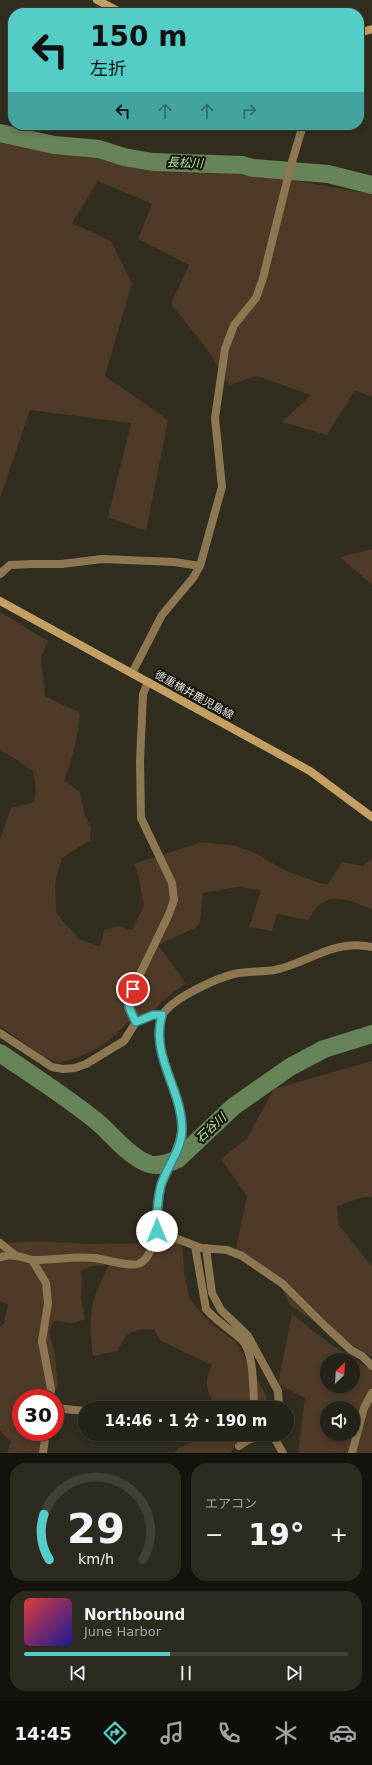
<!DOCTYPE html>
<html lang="ja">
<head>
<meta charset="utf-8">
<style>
	body { margin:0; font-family:"DejaVu Sans","Noto Sans JP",sans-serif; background:#2d2a20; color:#f1f3f6; height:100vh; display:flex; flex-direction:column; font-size:15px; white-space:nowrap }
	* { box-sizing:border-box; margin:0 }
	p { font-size:13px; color:#a3a4a1 }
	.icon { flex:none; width:22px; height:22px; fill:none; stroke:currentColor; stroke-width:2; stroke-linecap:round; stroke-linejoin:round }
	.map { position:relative; height:1453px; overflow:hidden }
	.side { display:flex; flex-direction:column; gap:10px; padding:10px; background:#14130d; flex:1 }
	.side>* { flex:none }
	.banner { position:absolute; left:8px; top:8px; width:356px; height:122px; border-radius:16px; box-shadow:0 2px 6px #0003,0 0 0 1px #423f36; background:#54cdc7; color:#111; overflow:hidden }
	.needle { width:26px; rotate:25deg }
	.fabs { position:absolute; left:320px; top:1353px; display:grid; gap:8px }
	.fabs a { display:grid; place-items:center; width:40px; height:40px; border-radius:50%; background:#252217; box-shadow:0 2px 6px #0003,0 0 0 1px #423f36; font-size:20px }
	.speed { position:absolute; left:12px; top:1389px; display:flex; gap:8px; font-size:20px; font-weight:700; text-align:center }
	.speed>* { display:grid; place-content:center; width:52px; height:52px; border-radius:50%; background:#252217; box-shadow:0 2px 6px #0003,0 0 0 1px #423f36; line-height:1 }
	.speed .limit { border:6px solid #d22; background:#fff; color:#111 }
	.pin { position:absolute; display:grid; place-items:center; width:34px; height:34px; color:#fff; margin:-17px; border:2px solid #fff; border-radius:50%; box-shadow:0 1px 4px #0007 }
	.me { position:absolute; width:44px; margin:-22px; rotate:0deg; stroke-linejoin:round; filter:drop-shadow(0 0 3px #0008) }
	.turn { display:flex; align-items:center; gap:14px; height:84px; padding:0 16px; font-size:18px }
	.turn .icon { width:52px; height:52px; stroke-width:2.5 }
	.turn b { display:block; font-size:28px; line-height:34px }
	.lanes { display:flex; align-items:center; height:38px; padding:0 16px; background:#0003; justify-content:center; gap:20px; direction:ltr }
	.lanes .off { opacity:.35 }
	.big { font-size:30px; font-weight:800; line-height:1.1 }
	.side .widget { flex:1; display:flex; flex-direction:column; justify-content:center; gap:6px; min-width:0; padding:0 14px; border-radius:16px; background:#2d2a20 }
	.side .dial { align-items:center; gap:0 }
	.dial svg { height:104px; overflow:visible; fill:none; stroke:#423f36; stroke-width:7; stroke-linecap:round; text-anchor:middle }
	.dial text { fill:#f1f3f6; stroke:none }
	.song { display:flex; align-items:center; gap:12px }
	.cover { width:48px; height:48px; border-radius:6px; background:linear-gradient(135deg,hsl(0 70% 55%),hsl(240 70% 35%)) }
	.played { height:4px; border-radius:2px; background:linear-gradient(90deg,#54cdc7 45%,#423f36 45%) }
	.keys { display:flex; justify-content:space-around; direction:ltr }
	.heat { display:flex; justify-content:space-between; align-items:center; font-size:22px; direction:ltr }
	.side .tiles { flex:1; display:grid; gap:10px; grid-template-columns:1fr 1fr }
	.widget:last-child { grid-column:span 2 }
	.trip { position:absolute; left:78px; top:1401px; width:216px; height:40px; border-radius:20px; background:#252217; box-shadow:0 2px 6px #0003,0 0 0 1px #423f36; font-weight:800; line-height:40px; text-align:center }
	.tab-bar { display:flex; height:64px; justify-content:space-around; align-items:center; background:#0f0e09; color:#a3a4a1 }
	.tab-bar .icon { width:28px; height:28px }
	.tab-bar .current { color:#54cdc7 }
	.tab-bar b { font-size:18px; color:#f1f3f6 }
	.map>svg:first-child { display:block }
</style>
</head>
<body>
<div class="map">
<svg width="372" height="1453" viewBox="0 0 372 1453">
	<rect width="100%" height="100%" fill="#312e1f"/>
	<path fill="#4f3927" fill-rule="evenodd" d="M0,138L103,156L252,173L372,194V397L355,390L327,435L282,422L311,395L257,376L229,385L207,349L171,304L189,265L138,239L152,204L98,181L72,223L111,241L132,283L105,376L168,420L146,531L108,517L131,423L30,410L0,498Z
		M372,549V585L340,557Z
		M0,612L48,641L41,658L45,696L80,713C78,737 73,758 64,781L80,792L84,813L91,827L90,840L62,858L55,883L56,913L79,939L100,947L104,930L118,926L132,930L144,906L139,877L134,864L202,842L236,846L255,853L286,871L320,883L328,884L342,862L363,866L372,858V910C346,898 325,889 308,920L277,914L272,931L249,927L261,890L237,887L203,893L200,922L195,928L158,945L186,983L161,1002L151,1015L136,1016L101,1047L79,1057L59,1063L43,1057L0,1026V839L11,808L33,803L36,791L33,771L11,756L0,751Z
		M372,1061V1197H363L337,1206L339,1225L372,1267V1357L325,1329L290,1305L280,1285L236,1249L247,1196L221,1159L247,1138L274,1089Z
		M40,1241L88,1244L182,1243L184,1271L189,1298L209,1322L236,1342L267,1397L262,1408H213C215,1401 209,1396 208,1390C205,1380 208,1373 212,1365L161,1341L154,1329C133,1329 126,1331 118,1351L93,1356C88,1315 90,1301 109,1265L92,1266L80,1271L82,1278L81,1298L85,1319L74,1323L54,1321L49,1331L55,1354L58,1386L51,1398H21V1432H45L42,1453H7L11,1442L0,1430V1327L4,1323L8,1305L0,1301V1243Z
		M292,1314L330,1344L372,1370V1453H298L305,1398L278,1384ZM327,1360H353V1386H327ZM327,1408H353V1434H327Z
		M194,1434H245L235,1445L231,1453H174L179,1448L192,1442Z"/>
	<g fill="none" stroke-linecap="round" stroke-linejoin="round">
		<path stroke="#678358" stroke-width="18" d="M0,133L54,145L99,149L124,157L153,162L243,165L253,168L328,174L372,185
			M0,1053C32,1075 65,1096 95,1120C111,1133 129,1157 149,1164C159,1167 169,1163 178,1159L233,1107L290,1067L324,1049L372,1034"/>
		<path stroke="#8d7652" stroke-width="8" d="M0,574L10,565L31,564H62L102,559L174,562L200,566
			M132,673L162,615L193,578L200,566L222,487L215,418L225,349L234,325L256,298L263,278L291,165L303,125
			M136,1022L128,1007L129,997L169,914L174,900L172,883L141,818L140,761L143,694L148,682
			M0,1033L52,1067L63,1069L75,1068L86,1064L124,1041L136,1022L153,1015H162
			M157,1231L201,1248L227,1250L242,1256L283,1284L325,1326L351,1350L362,1356L372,1366
			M0,1243L15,1255
			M195,1246L206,1309C216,1321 230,1329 242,1340C254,1352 253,1387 254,1404L256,1408
			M206,1248L212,1293L221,1310L248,1336L278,1391L279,1408
			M0,1257C5,1256 11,1255 16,1256C22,1256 28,1260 34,1260C54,1260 75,1256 94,1258C106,1259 127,1267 138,1264C160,1257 156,1203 161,1185C170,1159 185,1142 181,1113C177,1090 164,1069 160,1047C158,1037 158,1025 162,1016C170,999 217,978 234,974C248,971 262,972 275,970C311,962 332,939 372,947
			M32,1260L46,1283L48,1303L42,1341L51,1389L50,1398
			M55,1408L85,1411
			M272,1434L283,1453
			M239,1446L248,1440L269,1434
			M43,1453L46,1432
			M352,1453L364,1408L372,1393"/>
		<path stroke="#c39f63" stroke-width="8" d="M97,0L122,13
			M359,33L372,29
			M0,601L310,771L372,817"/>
	</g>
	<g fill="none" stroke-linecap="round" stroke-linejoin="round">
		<defs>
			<path id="route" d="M133,989C126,1004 129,1009 136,1022L153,1015H162C150,1057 183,1090 182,1131C181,1150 167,1167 161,1185C157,1200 157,1215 157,1231"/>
		</defs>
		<use href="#route" stroke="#378581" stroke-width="10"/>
		<use href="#route" stroke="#54cdc7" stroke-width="7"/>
	</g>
	<g text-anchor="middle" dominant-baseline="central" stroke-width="4" stroke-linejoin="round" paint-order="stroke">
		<g font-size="11" fill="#e2e0d7" stroke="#17160f">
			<text transform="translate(194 695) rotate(29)">徳重横井鹿児島線</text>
		</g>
		<g font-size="12" font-style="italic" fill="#b7e29f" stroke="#17160f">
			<text transform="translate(185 163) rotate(2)">長松川</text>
			<text transform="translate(211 1128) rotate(-43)">石谷川</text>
		</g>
	</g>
</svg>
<div class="fabs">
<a><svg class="needle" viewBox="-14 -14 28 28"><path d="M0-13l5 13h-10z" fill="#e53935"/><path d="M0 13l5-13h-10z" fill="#a3a4a1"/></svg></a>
<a><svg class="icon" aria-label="sound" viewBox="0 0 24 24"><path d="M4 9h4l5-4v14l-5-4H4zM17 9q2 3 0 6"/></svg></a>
</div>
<div class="speed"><div class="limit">30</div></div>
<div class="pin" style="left:133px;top:989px;background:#d93025"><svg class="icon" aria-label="arrive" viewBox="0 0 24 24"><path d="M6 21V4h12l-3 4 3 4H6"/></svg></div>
<svg class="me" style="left:157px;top:1231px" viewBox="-20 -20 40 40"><circle r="19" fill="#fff"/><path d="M0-13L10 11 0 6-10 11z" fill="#54cdc7"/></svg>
<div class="trip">14:46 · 1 分 · 190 m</div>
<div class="banner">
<div class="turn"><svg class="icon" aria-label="left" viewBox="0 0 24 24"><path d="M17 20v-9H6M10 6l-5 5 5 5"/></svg><div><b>150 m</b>左折</div></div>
<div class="lanes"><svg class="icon" aria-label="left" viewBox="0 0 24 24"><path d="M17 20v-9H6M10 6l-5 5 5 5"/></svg><svg class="icon off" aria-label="ahead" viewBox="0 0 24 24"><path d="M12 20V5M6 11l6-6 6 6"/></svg><svg class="icon off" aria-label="ahead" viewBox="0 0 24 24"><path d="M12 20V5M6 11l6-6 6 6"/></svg><svg class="icon off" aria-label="right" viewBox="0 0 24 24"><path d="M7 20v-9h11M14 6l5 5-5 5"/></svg></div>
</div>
</div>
<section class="side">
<div class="tiles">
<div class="widget dial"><svg viewBox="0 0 100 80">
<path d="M14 69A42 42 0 1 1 86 69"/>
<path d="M14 69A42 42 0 0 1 10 34" stroke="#54cdc7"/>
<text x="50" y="56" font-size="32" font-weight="700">29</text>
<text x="50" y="72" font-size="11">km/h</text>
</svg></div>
<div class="widget"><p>エアコン</p>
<div class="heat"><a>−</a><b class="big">19°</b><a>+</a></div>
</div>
<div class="widget">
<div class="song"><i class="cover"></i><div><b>Northbound</b><p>June Harbor</p></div></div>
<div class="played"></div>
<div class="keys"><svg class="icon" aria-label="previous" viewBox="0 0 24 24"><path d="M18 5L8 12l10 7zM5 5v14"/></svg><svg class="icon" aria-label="pause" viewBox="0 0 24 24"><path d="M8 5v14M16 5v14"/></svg><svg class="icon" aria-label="next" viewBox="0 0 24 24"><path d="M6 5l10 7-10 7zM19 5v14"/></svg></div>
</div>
</div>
</section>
<nav class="tab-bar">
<b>14:45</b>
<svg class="icon current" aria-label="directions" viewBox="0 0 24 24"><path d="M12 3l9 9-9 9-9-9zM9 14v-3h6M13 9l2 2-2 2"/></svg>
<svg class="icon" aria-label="music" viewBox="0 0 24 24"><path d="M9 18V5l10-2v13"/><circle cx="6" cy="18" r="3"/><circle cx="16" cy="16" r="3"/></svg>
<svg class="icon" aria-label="phone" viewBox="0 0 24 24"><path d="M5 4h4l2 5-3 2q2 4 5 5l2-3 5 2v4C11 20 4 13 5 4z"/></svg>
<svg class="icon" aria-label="climate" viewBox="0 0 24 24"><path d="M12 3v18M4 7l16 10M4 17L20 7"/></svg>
<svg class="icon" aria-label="car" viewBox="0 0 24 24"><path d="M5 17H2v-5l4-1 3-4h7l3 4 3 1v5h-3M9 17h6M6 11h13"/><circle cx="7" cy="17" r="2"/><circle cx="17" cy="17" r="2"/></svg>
</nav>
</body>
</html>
